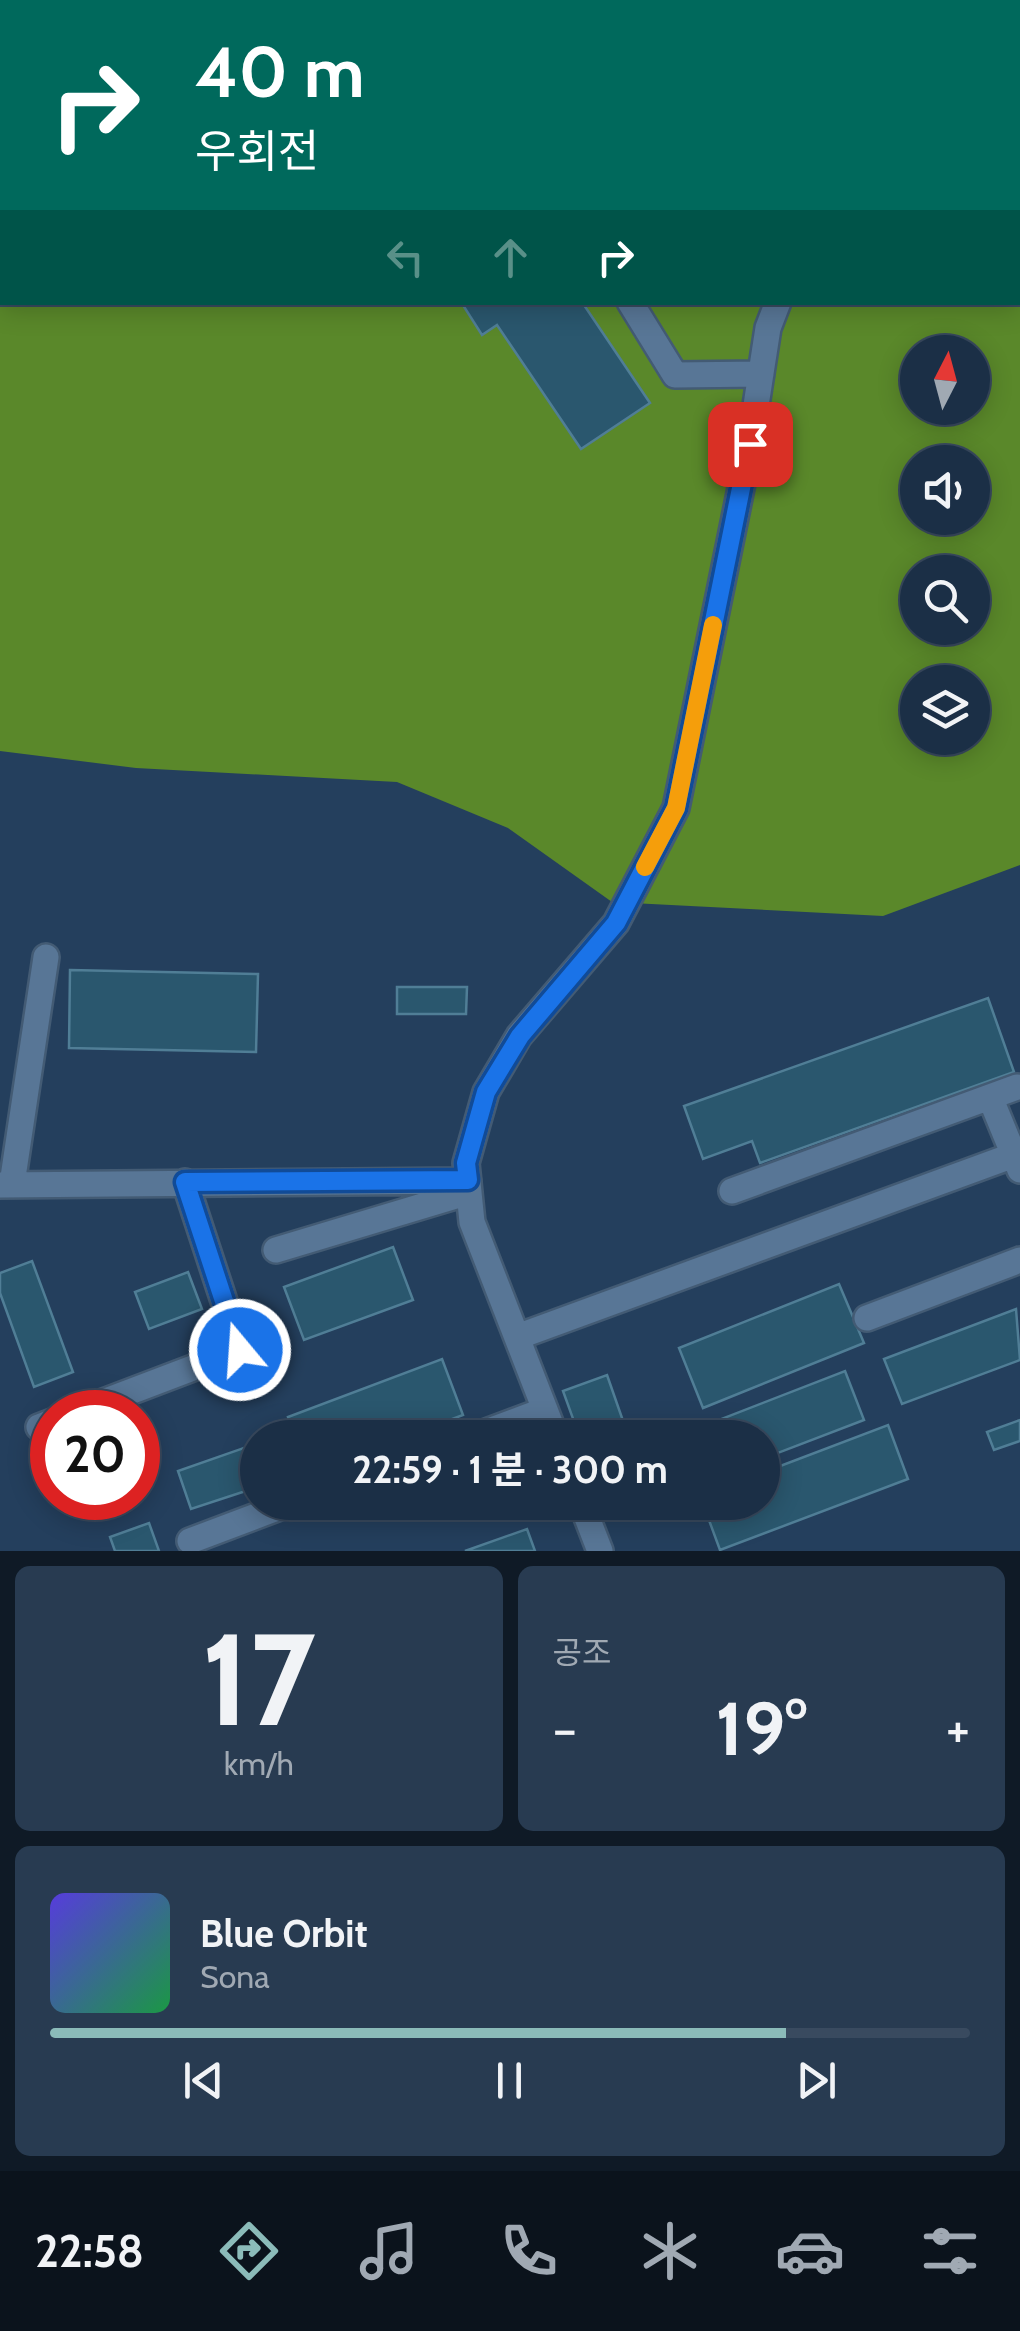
<!DOCTYPE html>
<html lang="ko">
<head>
<meta charset="utf-8">
<style>
	body { margin:0; font-family:Cabin,"Noto Sans KR",sans-serif; background:#283b51; color:#f1f3f6; height:100vh; display:flex; flex-direction:column; font-size:38px; white-space:nowrap }
	* { box-sizing:border-box; margin:0 }
	p { font-size:32px; color:#a0a9b3 }
	.icon { flex:none; width:55px; height:55px; fill:none; stroke:currentColor; stroke-width:2; stroke-linecap:round; stroke-linejoin:round }
	.map { position:relative; height:1551px; overflow:hidden }
	.details { display:flex; flex-direction:column; gap:15px; padding:15px; background:#0f1a26; flex:1 }
	.details>* { flex:none }
	.guide { position:absolute; left:0px; top:0px; width:1020px; height:305px; box-shadow:0 5px 25px #0003,0 0 0 2px #394a5f; background:#00695c; color:#fff; overflow:hidden }
	.needle { width:65px; rotate:6deg }
	.tools { position:absolute; left:900px; top:335px; display:grid; gap:20px }
	.tools a { display:grid; place-items:center; width:90px; height:90px; border-radius:50%; background:#1b2f46; box-shadow:0 5px 25px #0003,0 0 0 2px #394a5f; font-size:50px }
	.speed { position:absolute; left:30px; top:1390px; display:flex; gap:20px; font-size:50px; font-weight:700; text-align:center }
	.speed>* { display:grid; place-content:center; width:130px; height:130px; border-radius:50%; background:#1b2f46; box-shadow:0 5px 25px #0003,0 0 0 2px #394a5f; line-height:1 }
	.speed .limit { border:15px solid #d22; background:#fff; color:#111 }
	.pin { position:absolute; display:grid; place-items:center; width:85px; height:85px; color:#fff; margin:-42px; border-radius:20px; box-shadow:0 5px 15px #0006 }
	.me { position:absolute; width:110px; margin:-55px; rotate:342deg; stroke-linejoin:round; filter:drop-shadow(0 0 8px #0008) }
	.turn { display:flex; align-items:center; gap:35px; height:210px; padding:0 30px; font-size:45px }
	.turn .icon { width:130px; height:130px; stroke-width:2.5 }
	.turn b { display:block; font-size:70px; line-height:85px }
	.lanes { display:flex; align-items:center; height:95px; padding:0 30px; background:#0003; justify-content:center; gap:50px; direction:ltr }
	.lanes .off { opacity:.35 }
	.big { font-size:75px; font-weight:700; line-height:1.1 }
	.details .card { flex:1; display:flex; flex-direction:column; justify-content:center; gap:15px; min-width:0; padding:0 35px; border-radius:15px; background:#283b51 }
	.details .dial { align-items:center; gap:0 }
	.dial b { font-size:130px; line-height:1 }
	.song { display:flex; align-items:center; gap:30px }
	.cover { width:120px; height:120px; border-radius:15px; background:linear-gradient(135deg,hsl(250 70% 55%),hsl(140 70% 35%)) }
	.played { height:10px; border-radius:5px; background:linear-gradient(90deg,#8bbbb9 80%,#394a5f 80%) }
	.keys { display:flex; justify-content:space-around; direction:ltr }
	.heat { display:flex; justify-content:space-between; align-items:center; font-size:55px; direction:ltr }
	.details .tiles { flex:1; display:grid; gap:15px; grid-template-columns:1fr 1fr }
	.card:last-child { grid-column:span 2 }
	.trip { position:absolute; left:240px; top:1420px; width:540px; height:100px; border-radius:50px; background:#1b2f46; box-shadow:0 5px 25px #0003,0 0 0 2px #394a5f; font-weight:700; line-height:100px; text-align:center }
	.dock { display:flex; height:160px; justify-content:space-around; align-items:center; background:#0b131c; color:#a0a9b3 }
	.dock .icon { width:70px; height:70px }
	.dock .current { color:#8bbbb9 }
	.dock b { font-size:45px; color:#f1f3f6 }
	.map>svg:first-child { display:block }
</style>
</head>
<body>
<div class="map">
<svg width="1020" height="1551" viewBox="0 0 1020 1551">
	<rect width="100%" height="100%" fill="#243f5d"/>
	<path fill="#5a882a" fill-rule="evenodd" d="M0,0H1020V865L883,916L612,902L508,828L397,782L136,768L0,751ZM2,2H1018V302H2ZM918,352H972V408H918ZM918,462H972V518H918ZM918,572H972V628H918ZM918,682H972V738H918Z"/>
	<path fill="#2a576e" stroke="#507e96" stroke-width="2.5" d="M461,302H582L650,403L581,449L497,325L482,335Z
		M70,970L258,974L256,1052L69,1048Z
		M397,987H467L466,1014H397Z
		M988,998L1014,1072L760,1163L752,1141L703,1159L684,1106Z
		M393,1247L413,1300L304,1340L284,1287Z
		M32,1261L73,1372L34,1387L0,1293V1273Z
		M188,1272L202,1309L149,1329L135,1292Z
		M839,1284L864,1343L703,1408L679,1348Z
		M1016,1309L1020,1360L902,1404L884,1359Z
		M442,1359L463,1415L402,1438H296L288,1417Z
		M845,1371L864,1420L762,1459V1438H690L688,1432Z
		M607,1375L629,1438H580L563,1391Z
		M1020,1420V1441L994,1450L987,1432Z
		M888,1425L908,1479L720,1550L706,1512L731,1502H762V1491L774,1487L767,1471Z
		M258,1443V1487L191,1509L178,1471Z
		M149,1523L159,1551H115L110,1537Z
		M527,1529L535,1551H465Z"/>
	<g fill="none" stroke-linecap="round" stroke-linejoin="round">
		<defs>
			<path id="minor" d="M944,2L945,0
				M1018,79L1020,78
				M630,302L675,375L761,374
				M990,1097L1020,1170
				M12,1184L46,957
				M0,1185L468,1181
				M732,1191L1017,1087
				M276,1250L469,1192
				M867,1318L1020,1260
				M517,1337L1014,1155
				M77,1412L240,1350L185,1182
				M39,1427L52,1422
				M470,1438L545,1410
				M556,1438L472,1222L466,1163L486,1092L519,1036L616,923L676,808L750,444L768,328L778,302
				M581,1502L600,1551
				M190,1541L293,1502"/>
		</defs>
		<use href="#minor" stroke="#435b74" stroke-width="30"/>
		<use href="#minor" stroke="#587696" stroke-width="25"/>
	</g>
	<g fill="none" stroke-linecap="round" stroke-linejoin="round">
		<defs>
			<path id="route" d="M240,1350L185,1182L468,1180L466,1163L486,1092L520,1036L616,923L676,808L750,444"/>
		</defs>
		<use href="#route" stroke="#114b97" stroke-width="25"/>
		<use href="#route" stroke="#1a73e8" stroke-width="18"/>
		<path stroke="#f59e0b" stroke-width="18" d="M645,867L676,808L713,625"/>
	</g>
</svg>
<div class="tools">
<a><svg class="needle" viewBox="-14 -14 28 28"><path d="M0-13l5 13h-10z" fill="#e53935"/><path d="M0 13l5-13h-10z" fill="#a0a9b3"/></svg></a>
<a><svg class="icon" aria-label="sound" viewBox="0 0 24 24"><path d="M4 9h4l5-4v14l-5-4H4zM17 9q2 3 0 6"/></svg></a>
<a><svg class="icon" aria-label="search" viewBox="0 0 24 24"><circle cx="10" cy="10" r="6"/><path d="M15 15l6 6"/></svg></a>
<a><svg class="icon" aria-label="layers" viewBox="0 0 24 24"><path d="M12 4l9 5-9 5-9-5zM3 14l9 5 9-5"/></svg></a>
</div>
<div class="speed"><div class="limit">20</div></div>
<div class="pin" style="left:750px;top:444px;background:#d93025"><svg class="icon" aria-label="arrive" viewBox="0 0 24 24"><path d="M6 21V4h12l-3 4 3 4H6"/></svg></div>
<svg class="me" style="left:240px;top:1350px" viewBox="-20 -20 40 40"><circle r="17" fill="#1a73e8" stroke="#fff" stroke-width="3"/><path d="M0-11L8 9 0 5-8 9z" fill="#fff"/></svg>
<div class="trip">22:59 · 1 분 · 300 m</div>
<div class="guide">
<div class="turn"><svg class="icon" aria-label="right" viewBox="0 0 24 24"><path d="M7 20v-9h11M14 6l5 5-5 5"/></svg><div><b>40 m</b>우회전</div></div>
<div class="lanes"><svg class="icon off" aria-label="left" viewBox="0 0 24 24"><path d="M17 20v-9H6M10 6l-5 5 5 5"/></svg><svg class="icon off" aria-label="ahead" viewBox="0 0 24 24"><path d="M12 20V5M6 11l6-6 6 6"/></svg><svg class="icon" aria-label="right" viewBox="0 0 24 24"><path d="M7 20v-9h11M14 6l5 5-5 5"/></svg></div>
</div>
</div>
<section class="details">
<div class="tiles">
<div class="card dial"><b>17</b><p>km/h</p></div>
<div class="card"><p>공조</p>
<div class="heat"><a>−</a><b class="big">19°</b><a>+</a></div>
</div>
<div class="card">
<div class="song"><i class="cover"></i><div><b>Blue Orbit</b><p>Sona</p></div></div>
<div class="played"></div>
<div class="keys"><svg class="icon" aria-label="previous" viewBox="0 0 24 24"><path d="M18 5L8 12l10 7zM5 5v14"/></svg><svg class="icon" aria-label="pause" viewBox="0 0 24 24"><path d="M8 5v14M16 5v14"/></svg><svg class="icon" aria-label="next" viewBox="0 0 24 24"><path d="M6 5l10 7-10 7zM19 5v14"/></svg></div>
</div>
</div>
</section>
<nav class="dock">
<b>22:58</b>
<svg class="icon current" aria-label="directions" viewBox="0 0 24 24"><path d="M12 3l9 9-9 9-9-9zM9 14v-3h6M13 9l2 2-2 2"/></svg>
<svg class="icon" aria-label="music" viewBox="0 0 24 24"><path d="M9 18V5l10-2v13"/><circle cx="6" cy="18" r="3"/><circle cx="16" cy="16" r="3"/></svg>
<svg class="icon" aria-label="phone" viewBox="0 0 24 24"><path d="M5 4h4l2 5-3 2q2 4 5 5l2-3 5 2v4C11 20 4 13 5 4z"/></svg>
<svg class="icon" aria-label="climate" viewBox="0 0 24 24"><path d="M12 3v18M4 7l16 10M4 17L20 7"/></svg>
<svg class="icon" aria-label="car" viewBox="0 0 24 24"><path d="M5 17H2v-5l4-1 3-4h7l3 4 3 1v5h-3M9 17h6M6 11h13"/><circle cx="7" cy="17" r="2"/><circle cx="17" cy="17" r="2"/></svg>
<svg class="icon" aria-label="filters" viewBox="0 0 24 24"><path d="M4 7h16M4 17h16"/><circle cx="9" cy="7" r="2"/><circle cx="15" cy="17" r="2"/></svg>
</nav>
</body>
</html>
